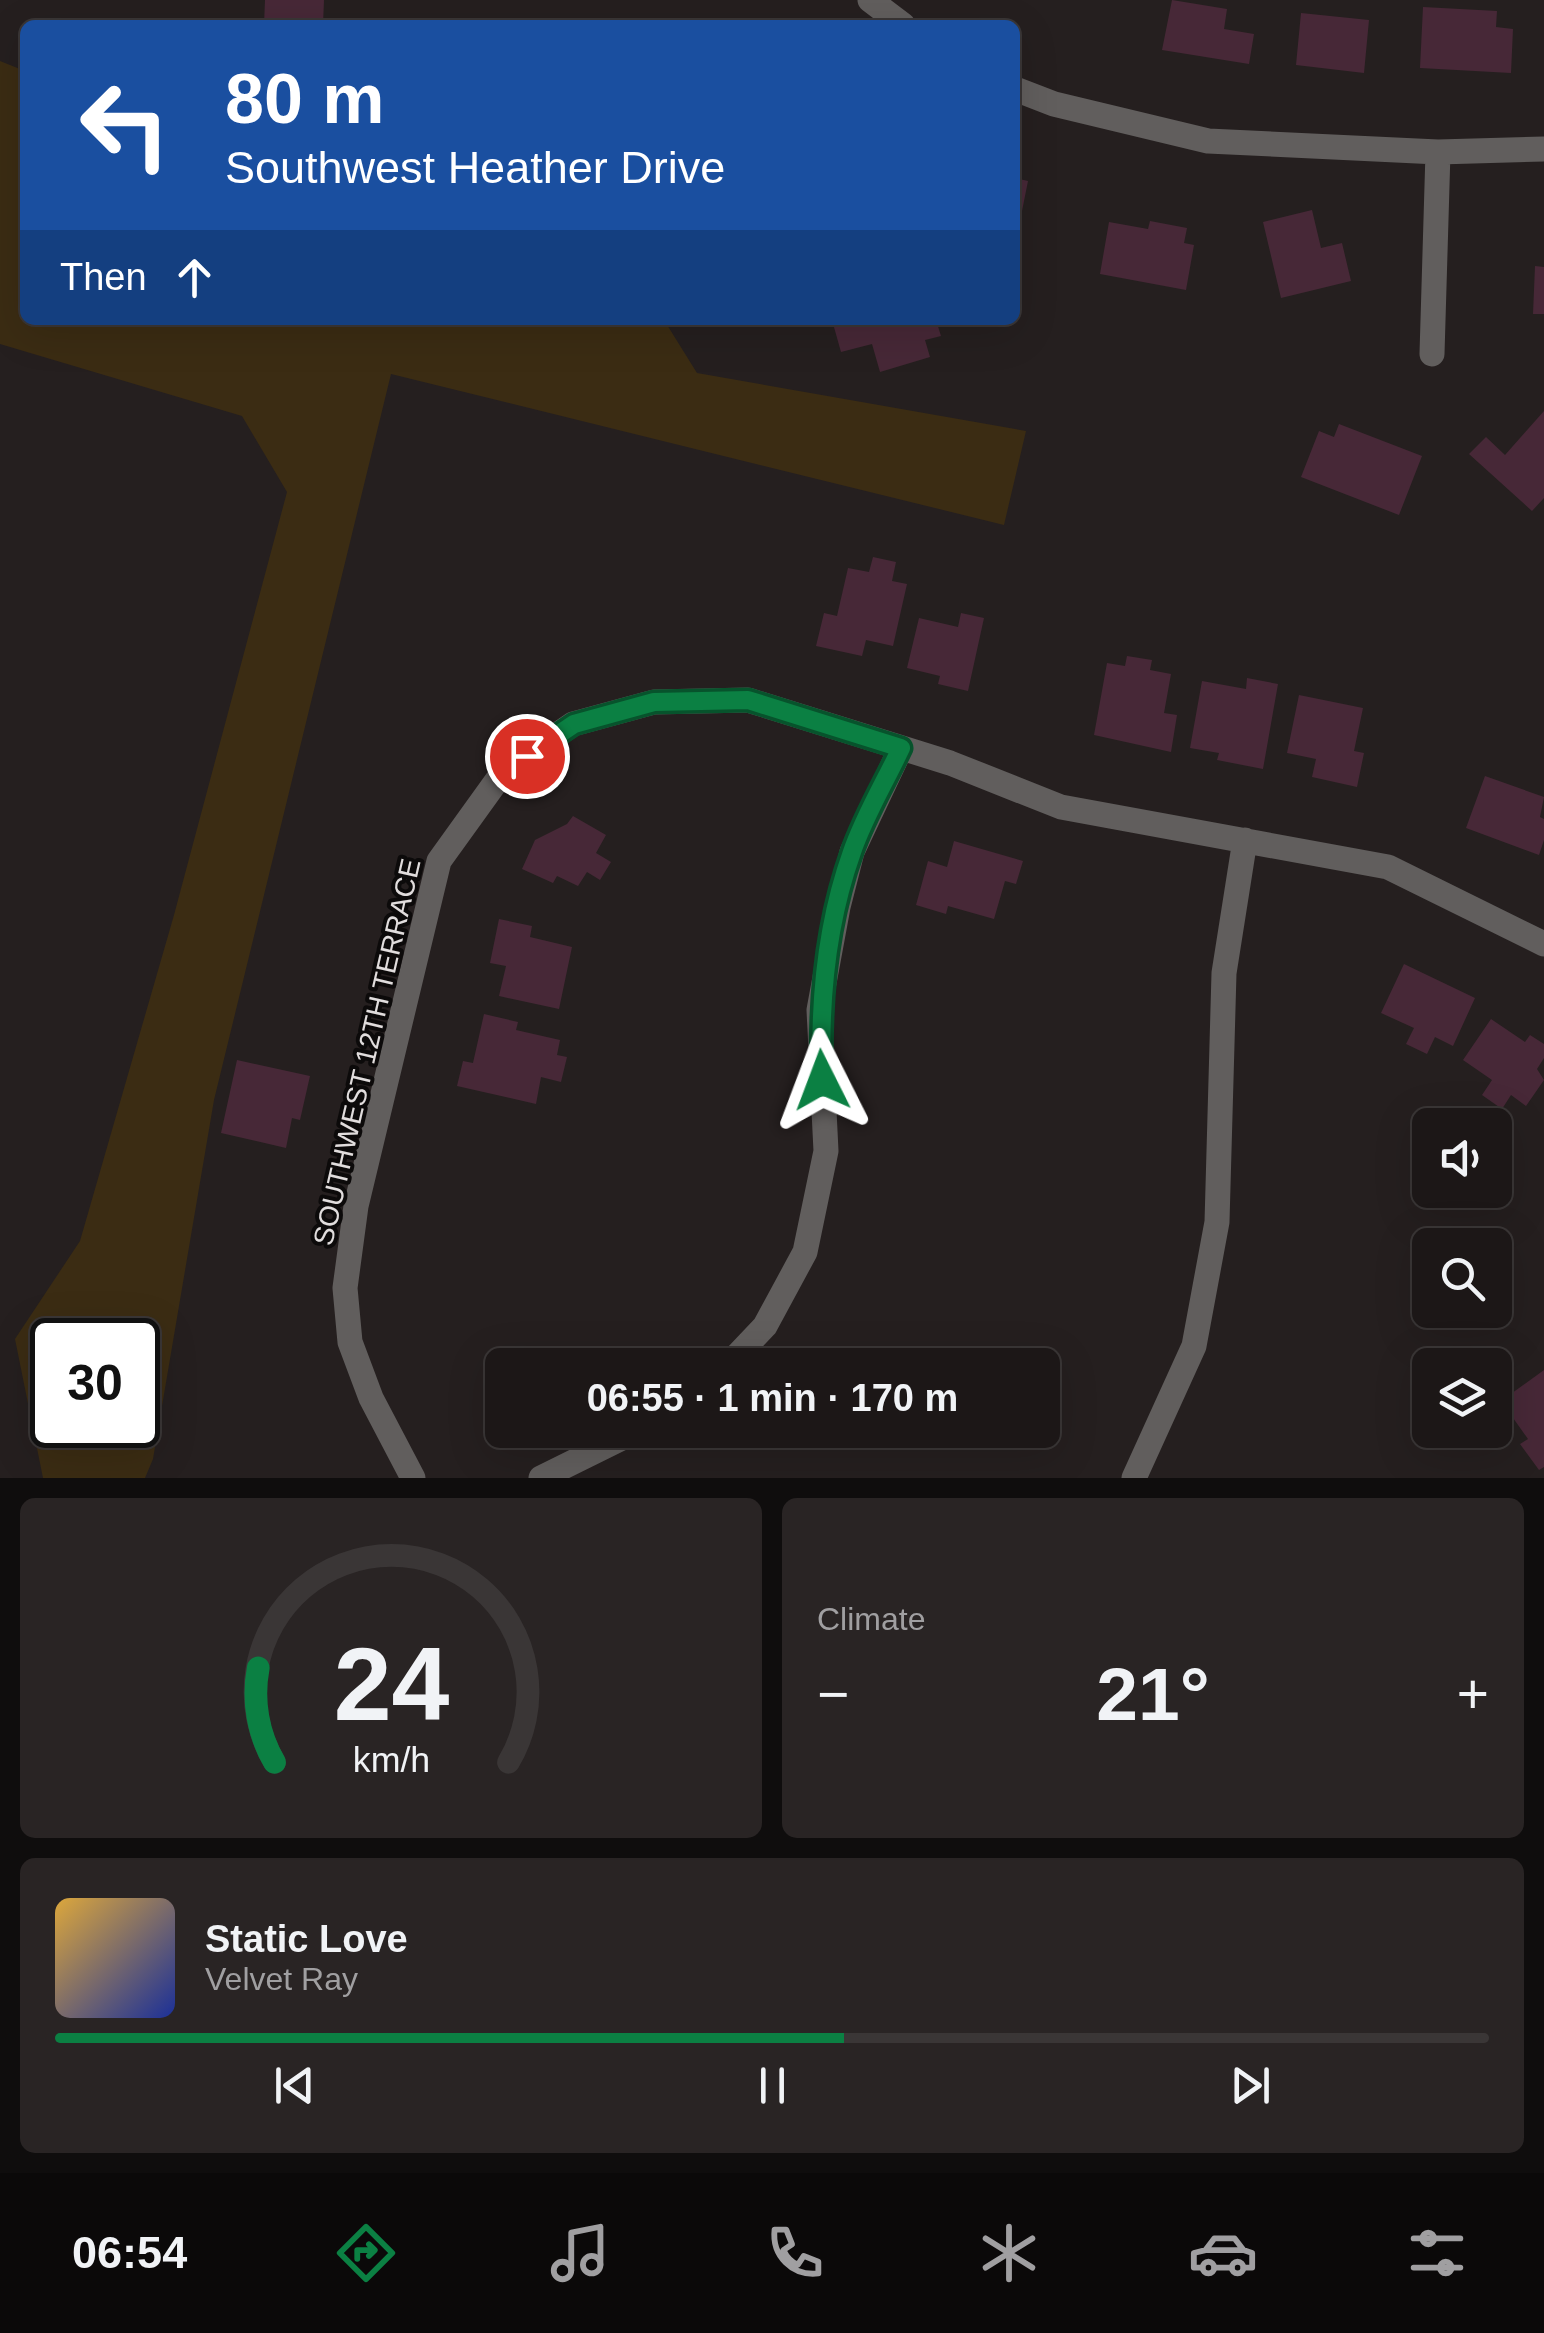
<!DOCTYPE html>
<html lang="en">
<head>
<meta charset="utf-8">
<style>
	body { margin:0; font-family:Arial,sans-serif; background:#292424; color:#f1f3f6; height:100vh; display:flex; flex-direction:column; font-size:38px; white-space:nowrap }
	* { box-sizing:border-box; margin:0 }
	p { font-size:32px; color:#a09fa1 }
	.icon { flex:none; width:55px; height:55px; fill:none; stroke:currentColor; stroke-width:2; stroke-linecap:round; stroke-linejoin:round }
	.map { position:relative; height:1478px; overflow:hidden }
	.sheet { display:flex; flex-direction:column; gap:20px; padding:20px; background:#0f0d0d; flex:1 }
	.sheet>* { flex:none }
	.guide { position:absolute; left:20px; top:20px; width:1000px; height:305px; border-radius:15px; box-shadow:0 10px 40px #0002,0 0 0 2px #3a3636; background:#1a4fa0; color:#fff; overflow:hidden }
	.tools { position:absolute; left:1412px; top:1108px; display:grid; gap:20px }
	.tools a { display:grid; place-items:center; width:100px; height:100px; border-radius:15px; background:#1c1717; box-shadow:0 10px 40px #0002,0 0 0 2px #3a3636; font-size:50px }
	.speed { position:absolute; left:30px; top:1318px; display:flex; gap:20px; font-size:50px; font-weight:700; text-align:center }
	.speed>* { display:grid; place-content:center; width:130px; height:130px; border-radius:50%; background:#1c1717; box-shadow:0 10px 40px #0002,0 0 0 2px #3a3636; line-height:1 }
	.speed .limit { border:5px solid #111; border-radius:15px; background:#fff; color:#111 }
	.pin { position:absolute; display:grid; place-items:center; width:85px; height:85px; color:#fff; margin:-42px; border:5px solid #fff; border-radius:50%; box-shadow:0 2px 10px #0007 }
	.me { position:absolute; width:110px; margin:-55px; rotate:357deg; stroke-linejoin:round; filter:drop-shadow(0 0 8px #0008) }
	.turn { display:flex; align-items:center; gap:35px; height:210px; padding:0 40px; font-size:45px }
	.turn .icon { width:130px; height:130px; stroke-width:2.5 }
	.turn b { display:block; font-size:70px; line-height:85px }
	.then { display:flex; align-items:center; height:95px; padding:0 40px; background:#0003; gap:20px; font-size:38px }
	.big { font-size:75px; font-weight:800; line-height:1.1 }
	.sheet .tile { flex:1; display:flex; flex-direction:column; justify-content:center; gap:15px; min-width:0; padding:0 35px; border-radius:15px; background:#292424 }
	.sheet .dial { align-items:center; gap:0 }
	.dial svg { height:260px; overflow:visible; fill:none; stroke:#3a3636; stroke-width:7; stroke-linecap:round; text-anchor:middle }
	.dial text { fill:#f1f3f6; stroke:none }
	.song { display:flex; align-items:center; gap:30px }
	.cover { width:120px; height:120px; border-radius:15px; background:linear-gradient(135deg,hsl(40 70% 55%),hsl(230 70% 35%)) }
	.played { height:10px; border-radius:5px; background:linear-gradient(90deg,#0b8043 55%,#3a3636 55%) }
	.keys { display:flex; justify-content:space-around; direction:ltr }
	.heat { display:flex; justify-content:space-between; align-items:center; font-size:55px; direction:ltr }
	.sheet .tiles { flex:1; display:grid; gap:20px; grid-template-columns:1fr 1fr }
	.tile:last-child { grid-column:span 2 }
	.trip { position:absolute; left:485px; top:1348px; width:575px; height:100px; border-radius:15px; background:#1c1717; box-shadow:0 10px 40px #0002,0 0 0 2px #3a3636; font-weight:800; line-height:100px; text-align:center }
	.dock { display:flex; height:160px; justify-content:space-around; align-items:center; background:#0b0909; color:#a09fa1 }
	.dock .icon { width:70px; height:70px }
	.dock .active { color:#0b8043 }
	.dock b { font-size:45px; color:#f1f3f6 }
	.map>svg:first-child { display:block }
</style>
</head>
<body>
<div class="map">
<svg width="1544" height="1478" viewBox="0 0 1544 1478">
	<rect width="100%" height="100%" fill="#251f1f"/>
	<path fill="#3b2c13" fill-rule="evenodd" d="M0,61L25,71V320H664L697,373L1026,431L1004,525L391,374L214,1100L153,1459L145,1478H43L15,1339L80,1241L174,915L287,492L242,416L0,344ZM52,1340H138V1425H52Z"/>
	<path fill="#472837" d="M265,0H324L323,25H264Z
		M1172,0L1227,9L1224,29L1254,34L1249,64L1162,50Z
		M1423,7L1497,11L1496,27L1513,29L1511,73L1420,68Z
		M1301,13L1369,20L1364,73L1296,65Z
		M1015,178L1028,181L1017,236H1015Z
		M1312,210L1321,248L1342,243L1351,281L1281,298L1263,222Z
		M1150,221L1187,228L1184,243L1194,245L1186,290L1100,274L1109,222L1148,229Z
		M1535,266L1544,267V314H1533Z
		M832,320H936L941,336L925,340L930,357L880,372L872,344L841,352Z
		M1544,411V498L1532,511L1469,454L1486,437L1505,455Z
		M1339,424L1422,456L1399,515L1301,477L1319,431L1334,437Z
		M873,557L896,562L892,581L907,584L893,646L866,640L862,656L816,646L824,613L837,616L848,568L869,572Z
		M961,613L984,618L968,691L938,684L940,676L907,668L919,618L958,627Z
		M1127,656L1152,660L1150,670L1171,674L1164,713L1177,715L1171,752L1094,735L1107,663L1125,666Z
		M1247,678L1278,684L1263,769L1217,760L1219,753L1190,748L1202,681L1246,689Z
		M1299,695L1363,708L1354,751L1364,753L1357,787L1312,777L1316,759L1287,753Z
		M1485,776L1544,797L1540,817L1544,819V840L1539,855L1466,828Z
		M573,816L606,835L596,853L611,862L600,880L587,872L578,886L557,876L553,883L522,869L535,840L567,824Z
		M954,841L1023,861L1016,884L1005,881L994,919L948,906L946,914L916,905L928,861L947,867Z
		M499,919L532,926L530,937L572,947L559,1009L499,996L506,966L490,963Z
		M1404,964L1475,998L1453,1046L1435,1037L1427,1054L1406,1044L1414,1028L1381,1013Z
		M484,1014L518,1022L516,1030L560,1040L557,1055L567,1057L561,1082L541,1077L536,1104L457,1086L463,1061L473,1063Z
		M1491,1019L1525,1042L1530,1035L1544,1044V1058L1537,1069L1544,1080L1526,1106L1511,1095L1502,1109L1482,1095L1492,1080L1463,1060Z
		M237,1060L310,1076L300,1120L292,1118L286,1148L221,1133Z
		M1544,1370V1467L1539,1470L1520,1444L1528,1439L1501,1401Z"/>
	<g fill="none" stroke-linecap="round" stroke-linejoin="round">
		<path stroke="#615e5d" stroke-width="25" d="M870,0L903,25
			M1015,89L1054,104L1208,141L1438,152L1544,149
			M1432,354L1438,152
			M728,1365L765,1326L805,1252L826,1151L819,1010L838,907L852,852L901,748
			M413,1478L371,1398L350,1342L345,1288L356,1206L439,861L503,772L573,724L654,702L748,700L950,763L1061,807L1388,867L1544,944
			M541,1478L638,1430
			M1134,1478L1194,1346L1217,1222L1224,973L1245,840"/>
	</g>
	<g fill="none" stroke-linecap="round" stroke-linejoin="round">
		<defs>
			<path id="route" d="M527,756L574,724L654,702L748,700L901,748C885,782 864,817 852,852C826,925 819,1005 822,1080"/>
		</defs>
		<use href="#route" stroke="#07532c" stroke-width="25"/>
		<use href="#route" stroke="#0b8043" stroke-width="18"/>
	</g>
	<g text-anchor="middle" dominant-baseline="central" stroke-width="8" stroke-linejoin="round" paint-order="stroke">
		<g font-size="28" fill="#e1dddd" stroke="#0c0a0a">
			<text transform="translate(367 1052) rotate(-77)">SOUTHWEST 12TH TERRACE</text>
		</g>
	</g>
</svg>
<div class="tools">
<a><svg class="icon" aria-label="sound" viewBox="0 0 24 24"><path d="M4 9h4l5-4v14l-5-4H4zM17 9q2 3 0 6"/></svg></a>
<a><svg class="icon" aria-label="search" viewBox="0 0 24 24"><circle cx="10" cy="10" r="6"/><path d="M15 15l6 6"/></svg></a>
<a><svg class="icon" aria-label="layers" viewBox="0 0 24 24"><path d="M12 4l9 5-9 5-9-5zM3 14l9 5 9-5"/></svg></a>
</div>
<div class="speed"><div class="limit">30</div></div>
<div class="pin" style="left:527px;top:756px;background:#d93025"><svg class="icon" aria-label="arrive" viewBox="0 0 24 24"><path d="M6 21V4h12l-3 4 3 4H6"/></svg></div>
<svg class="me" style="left:822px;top:1080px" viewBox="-20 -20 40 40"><path d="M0-17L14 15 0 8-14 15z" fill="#0b8043" stroke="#fff" stroke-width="4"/></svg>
<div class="trip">06:55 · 1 min · 170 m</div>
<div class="guide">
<div class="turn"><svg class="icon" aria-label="left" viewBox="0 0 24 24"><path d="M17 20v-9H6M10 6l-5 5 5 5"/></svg><div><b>80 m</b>Southwest Heather Drive</div></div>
<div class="then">Then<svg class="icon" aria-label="ahead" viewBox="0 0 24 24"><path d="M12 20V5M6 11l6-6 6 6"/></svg></div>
</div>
</div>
<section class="sheet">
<div class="tiles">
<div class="tile dial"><svg viewBox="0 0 100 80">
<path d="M14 69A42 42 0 1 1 86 69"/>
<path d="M14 69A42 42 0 0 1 9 40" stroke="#0b8043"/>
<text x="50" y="56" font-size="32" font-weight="700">24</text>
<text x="50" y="72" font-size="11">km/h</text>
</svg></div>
<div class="tile"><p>Climate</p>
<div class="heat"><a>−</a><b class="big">21°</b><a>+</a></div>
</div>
<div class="tile">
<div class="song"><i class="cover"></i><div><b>Static Love</b><p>Velvet Ray</p></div></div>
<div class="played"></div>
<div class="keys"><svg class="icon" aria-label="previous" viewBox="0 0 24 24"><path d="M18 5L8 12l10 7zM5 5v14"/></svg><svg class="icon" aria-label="pause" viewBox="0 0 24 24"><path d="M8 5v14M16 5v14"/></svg><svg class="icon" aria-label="next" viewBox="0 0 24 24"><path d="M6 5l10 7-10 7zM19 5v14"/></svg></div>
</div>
</div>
</section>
<nav class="dock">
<b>06:54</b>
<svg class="icon active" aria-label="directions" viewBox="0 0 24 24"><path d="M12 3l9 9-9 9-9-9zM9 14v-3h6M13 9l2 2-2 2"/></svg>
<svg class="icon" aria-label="music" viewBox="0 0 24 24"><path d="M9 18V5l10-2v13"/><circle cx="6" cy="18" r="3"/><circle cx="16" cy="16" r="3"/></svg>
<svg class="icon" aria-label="phone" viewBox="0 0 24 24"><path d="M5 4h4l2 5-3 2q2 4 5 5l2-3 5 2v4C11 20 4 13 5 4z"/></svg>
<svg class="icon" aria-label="climate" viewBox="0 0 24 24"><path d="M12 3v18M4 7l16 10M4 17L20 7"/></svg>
<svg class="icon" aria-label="car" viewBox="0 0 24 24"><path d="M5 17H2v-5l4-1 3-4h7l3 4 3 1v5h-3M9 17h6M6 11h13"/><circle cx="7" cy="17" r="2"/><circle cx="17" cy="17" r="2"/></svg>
<svg class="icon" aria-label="filters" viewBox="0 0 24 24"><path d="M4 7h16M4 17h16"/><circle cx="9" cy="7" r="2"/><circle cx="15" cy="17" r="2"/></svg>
</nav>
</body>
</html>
